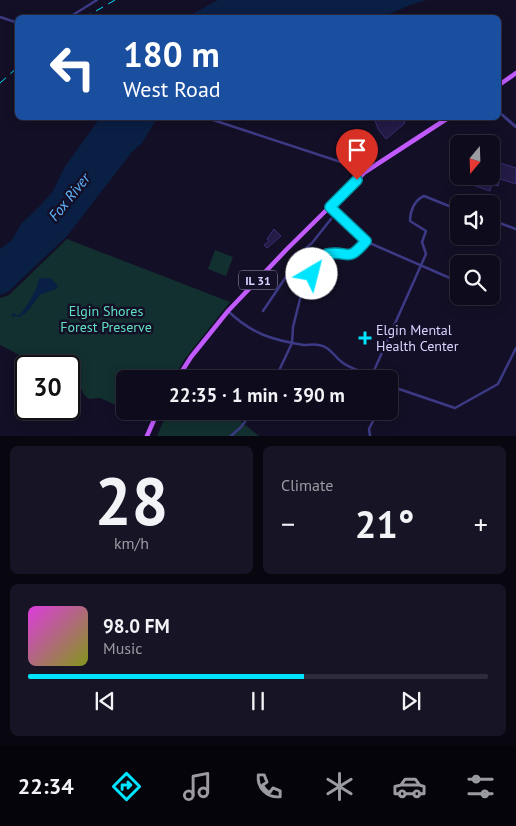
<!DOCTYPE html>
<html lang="en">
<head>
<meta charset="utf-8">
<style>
	body { margin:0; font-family:"PT Sans",sans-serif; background:#171425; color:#f1f3f6; height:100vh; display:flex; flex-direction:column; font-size:19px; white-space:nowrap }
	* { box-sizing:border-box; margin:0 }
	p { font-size:16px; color:#9b9ba3 }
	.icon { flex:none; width:28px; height:28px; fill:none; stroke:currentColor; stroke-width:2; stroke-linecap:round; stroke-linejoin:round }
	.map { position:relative; height:436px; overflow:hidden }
	.sheet { display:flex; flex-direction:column; gap:10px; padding:10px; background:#08060f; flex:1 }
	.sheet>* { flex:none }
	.hud { position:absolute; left:15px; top:15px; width:486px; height:105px; border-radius:8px; box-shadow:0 2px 12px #0003,0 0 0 1px #2e2b3b; background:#1a4fa0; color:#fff; overflow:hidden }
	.needle { width:32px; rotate:199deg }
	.tools { position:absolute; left:450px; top:135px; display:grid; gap:10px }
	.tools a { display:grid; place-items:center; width:50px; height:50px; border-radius:8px; background:#0e0b1c; box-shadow:0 2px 12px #0003,0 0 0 1px #2e2b3b; font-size:25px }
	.speed { position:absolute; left:15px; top:355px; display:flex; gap:10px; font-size:25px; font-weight:700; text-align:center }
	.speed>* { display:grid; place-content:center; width:65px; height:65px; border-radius:50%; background:#0e0b1c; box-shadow:0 2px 12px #0003,0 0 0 1px #2e2b3b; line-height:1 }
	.speed .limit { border:2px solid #111; border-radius:8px; background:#fff; color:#111 }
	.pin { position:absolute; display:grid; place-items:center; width:42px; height:42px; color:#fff; margin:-51px -21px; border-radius:50% 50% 50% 0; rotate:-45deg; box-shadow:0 0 5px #0007 }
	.pin .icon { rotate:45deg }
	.me { position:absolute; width:55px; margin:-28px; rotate:37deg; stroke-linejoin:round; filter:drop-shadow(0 0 4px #0008) }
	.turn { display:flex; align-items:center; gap:18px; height:105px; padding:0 25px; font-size:22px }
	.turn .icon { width:65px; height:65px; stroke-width:2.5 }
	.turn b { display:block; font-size:35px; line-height:42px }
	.big { font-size:38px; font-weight:700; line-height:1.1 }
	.sheet .tile { flex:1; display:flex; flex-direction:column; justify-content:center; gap:8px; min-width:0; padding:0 18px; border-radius:8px; background:#171425 }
	.sheet .dial { align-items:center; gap:0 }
	.dial b { font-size:65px; line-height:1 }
	.song { display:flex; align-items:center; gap:15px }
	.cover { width:60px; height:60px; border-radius:8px; background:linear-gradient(135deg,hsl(300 70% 55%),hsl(70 70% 35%)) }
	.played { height:5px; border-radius:2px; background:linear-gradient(90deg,#00e5ff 60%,#2e2b3b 60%) }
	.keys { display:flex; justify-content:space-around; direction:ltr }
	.heat { display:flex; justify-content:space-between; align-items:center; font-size:28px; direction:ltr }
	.sheet .tiles { flex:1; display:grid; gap:10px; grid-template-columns:1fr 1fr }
	.tile:last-child { grid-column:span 2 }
	.trip { position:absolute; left:116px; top:370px; width:282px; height:50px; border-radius:8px; background:#0e0b1c; box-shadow:0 2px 12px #0003,0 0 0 1px #2e2b3b; font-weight:700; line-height:50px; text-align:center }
	.dock { display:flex; height:80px; justify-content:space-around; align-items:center; background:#06040b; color:#9b9ba3 }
	.dock .icon { width:35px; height:35px }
	.dock .active { color:#00e5ff }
	.dock b { font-size:22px; color:#f1f3f6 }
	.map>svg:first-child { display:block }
</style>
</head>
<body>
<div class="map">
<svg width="516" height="436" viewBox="0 0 516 436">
	<rect width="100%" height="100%" fill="#130f26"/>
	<path fill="#12302f" d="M67,239L230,302L184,360L173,379H125V409L100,398L89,399L84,395L80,386L69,380V366H41L0,345V298L9,295Z
		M215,250L233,257L226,276L208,269Z
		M168,411H228L259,436H157Z"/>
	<path fill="#0a1f44" d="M218,0H426L413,4L382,17H187Z
		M100,118H157L142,143L132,152L67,236L8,292L0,295V249L12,240L21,224L41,205L53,191L64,168Z
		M39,278H51L57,285L58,288L40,295L28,311L20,317L11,316L13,313L18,316C25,311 39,287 39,278Z"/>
	<path fill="#241b47" stroke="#3b2d73" d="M374,118H403L405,120L404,124L386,139L378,129Z
		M491,160L516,168V184L500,179L498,186L492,184L490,191L455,179L458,170L459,176H491Z
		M274,229L281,236L267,248L264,245L269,241L267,239Z"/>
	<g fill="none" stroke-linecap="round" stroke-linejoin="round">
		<path stroke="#3d3a85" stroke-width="2.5" d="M0,17L18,23
			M68,18L97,0
			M207,118L353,166L365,172
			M330,207L365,241L459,282
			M491,220L516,229
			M305,279L312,274L327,254C351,249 346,264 365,241
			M489,296L494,299
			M228,311C252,334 272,340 304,345C309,345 314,344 319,345C331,347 333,356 343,363C353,370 366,372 377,379
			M263,311L298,259V255L312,243L331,219
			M372,375L426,254L422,242L426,231L410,221C410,212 414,200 424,196L459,210
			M275,379L292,343L293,327L305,279L298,259
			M390,386L455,408L498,384L516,348
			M231,436L241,427L253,411
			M370,436L369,429L378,411"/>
		<path stroke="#3d3a85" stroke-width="3" d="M499,112L516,127"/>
		<path stroke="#c25bff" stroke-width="4.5" d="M499,85L516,73
			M177,379L191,357L228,311L287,249L365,172L448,118
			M147,436L158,411"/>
		<path stroke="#00e5ff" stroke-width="1" stroke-dasharray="8 6" stroke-linecap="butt" d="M84,18L115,0
			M0,83L18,67"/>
	</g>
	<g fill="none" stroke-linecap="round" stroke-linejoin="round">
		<defs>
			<path id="route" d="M312,274L327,254C351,250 346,264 366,241L330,207L357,180"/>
		</defs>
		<use href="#route" stroke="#0095a6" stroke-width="12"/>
		<use href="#route" stroke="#00e5ff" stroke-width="9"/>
	</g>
	<path fill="#00e5ff" stroke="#130f26" stroke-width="2" d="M362.5 330.5h5v5h5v5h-5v5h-5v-5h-5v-5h5z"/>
	<g text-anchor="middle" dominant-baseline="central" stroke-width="5" stroke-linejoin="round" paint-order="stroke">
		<rect fill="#130f26" stroke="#9e99be" stroke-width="1" x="239" y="270.5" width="38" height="19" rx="4"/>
		<g font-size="12" font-weight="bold" fill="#d9d4ff">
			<text x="258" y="280">IL 31</text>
		</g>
		<g font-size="14" fill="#5fe0c0" stroke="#130f26">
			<text x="106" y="311">Elgin Shores<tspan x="106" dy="16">Forest Preserve</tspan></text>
		</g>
		<g font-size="14" fill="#d9d4ff" stroke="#130f26" text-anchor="start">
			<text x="376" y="330">Elgin Mental<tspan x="376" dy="16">Health Center</tspan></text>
		</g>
		<g font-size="15" font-style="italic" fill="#62b6ff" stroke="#130f26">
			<text transform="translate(69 197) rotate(-51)">Fox River</text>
		</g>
	</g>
</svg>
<div class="tools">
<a><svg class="needle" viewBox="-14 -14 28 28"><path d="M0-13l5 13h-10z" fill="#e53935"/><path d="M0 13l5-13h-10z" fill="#9b9ba3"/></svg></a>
<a><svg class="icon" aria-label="sound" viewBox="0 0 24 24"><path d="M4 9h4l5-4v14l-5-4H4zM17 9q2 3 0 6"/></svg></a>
<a><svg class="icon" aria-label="search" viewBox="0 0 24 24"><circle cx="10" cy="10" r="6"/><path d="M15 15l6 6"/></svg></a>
</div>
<div class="speed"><div class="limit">30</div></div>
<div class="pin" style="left:357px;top:180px;background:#d93025"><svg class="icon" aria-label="arrive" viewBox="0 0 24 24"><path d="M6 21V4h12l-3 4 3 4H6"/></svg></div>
<svg class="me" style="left:312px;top:274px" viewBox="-20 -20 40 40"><circle r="19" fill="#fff"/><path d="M0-13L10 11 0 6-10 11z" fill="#00e5ff"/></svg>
<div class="trip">22:35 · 1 min · 390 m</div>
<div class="hud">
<div class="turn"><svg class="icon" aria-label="left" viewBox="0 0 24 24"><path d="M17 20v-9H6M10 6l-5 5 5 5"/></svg><div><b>180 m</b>West Road</div></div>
</div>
</div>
<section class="sheet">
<div class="tiles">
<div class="tile dial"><b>28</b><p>km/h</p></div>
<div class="tile"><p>Climate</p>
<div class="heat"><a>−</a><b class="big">21°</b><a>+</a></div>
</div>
<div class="tile">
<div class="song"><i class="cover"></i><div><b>98.0 FM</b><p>Music</p></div></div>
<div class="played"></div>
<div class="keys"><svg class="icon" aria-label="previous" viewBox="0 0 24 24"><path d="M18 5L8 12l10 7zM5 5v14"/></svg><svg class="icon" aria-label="pause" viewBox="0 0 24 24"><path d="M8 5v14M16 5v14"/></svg><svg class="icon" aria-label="next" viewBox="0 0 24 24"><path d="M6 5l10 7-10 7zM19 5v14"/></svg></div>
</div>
</div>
</section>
<nav class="dock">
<b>22:34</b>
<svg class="icon active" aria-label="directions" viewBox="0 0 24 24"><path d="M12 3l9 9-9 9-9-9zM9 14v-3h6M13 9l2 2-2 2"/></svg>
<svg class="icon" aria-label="music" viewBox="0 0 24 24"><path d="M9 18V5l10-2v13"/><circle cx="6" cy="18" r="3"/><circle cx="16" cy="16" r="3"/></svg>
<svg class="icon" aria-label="phone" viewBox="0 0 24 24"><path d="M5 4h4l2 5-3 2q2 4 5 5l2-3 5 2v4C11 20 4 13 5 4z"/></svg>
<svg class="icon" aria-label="climate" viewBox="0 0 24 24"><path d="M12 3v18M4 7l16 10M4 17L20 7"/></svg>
<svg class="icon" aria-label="car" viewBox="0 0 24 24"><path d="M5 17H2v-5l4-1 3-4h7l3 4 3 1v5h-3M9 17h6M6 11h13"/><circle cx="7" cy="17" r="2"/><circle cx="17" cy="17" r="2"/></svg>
<svg class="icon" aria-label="filters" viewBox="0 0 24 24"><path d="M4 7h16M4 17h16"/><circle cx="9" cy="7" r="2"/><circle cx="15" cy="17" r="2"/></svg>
</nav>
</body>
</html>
